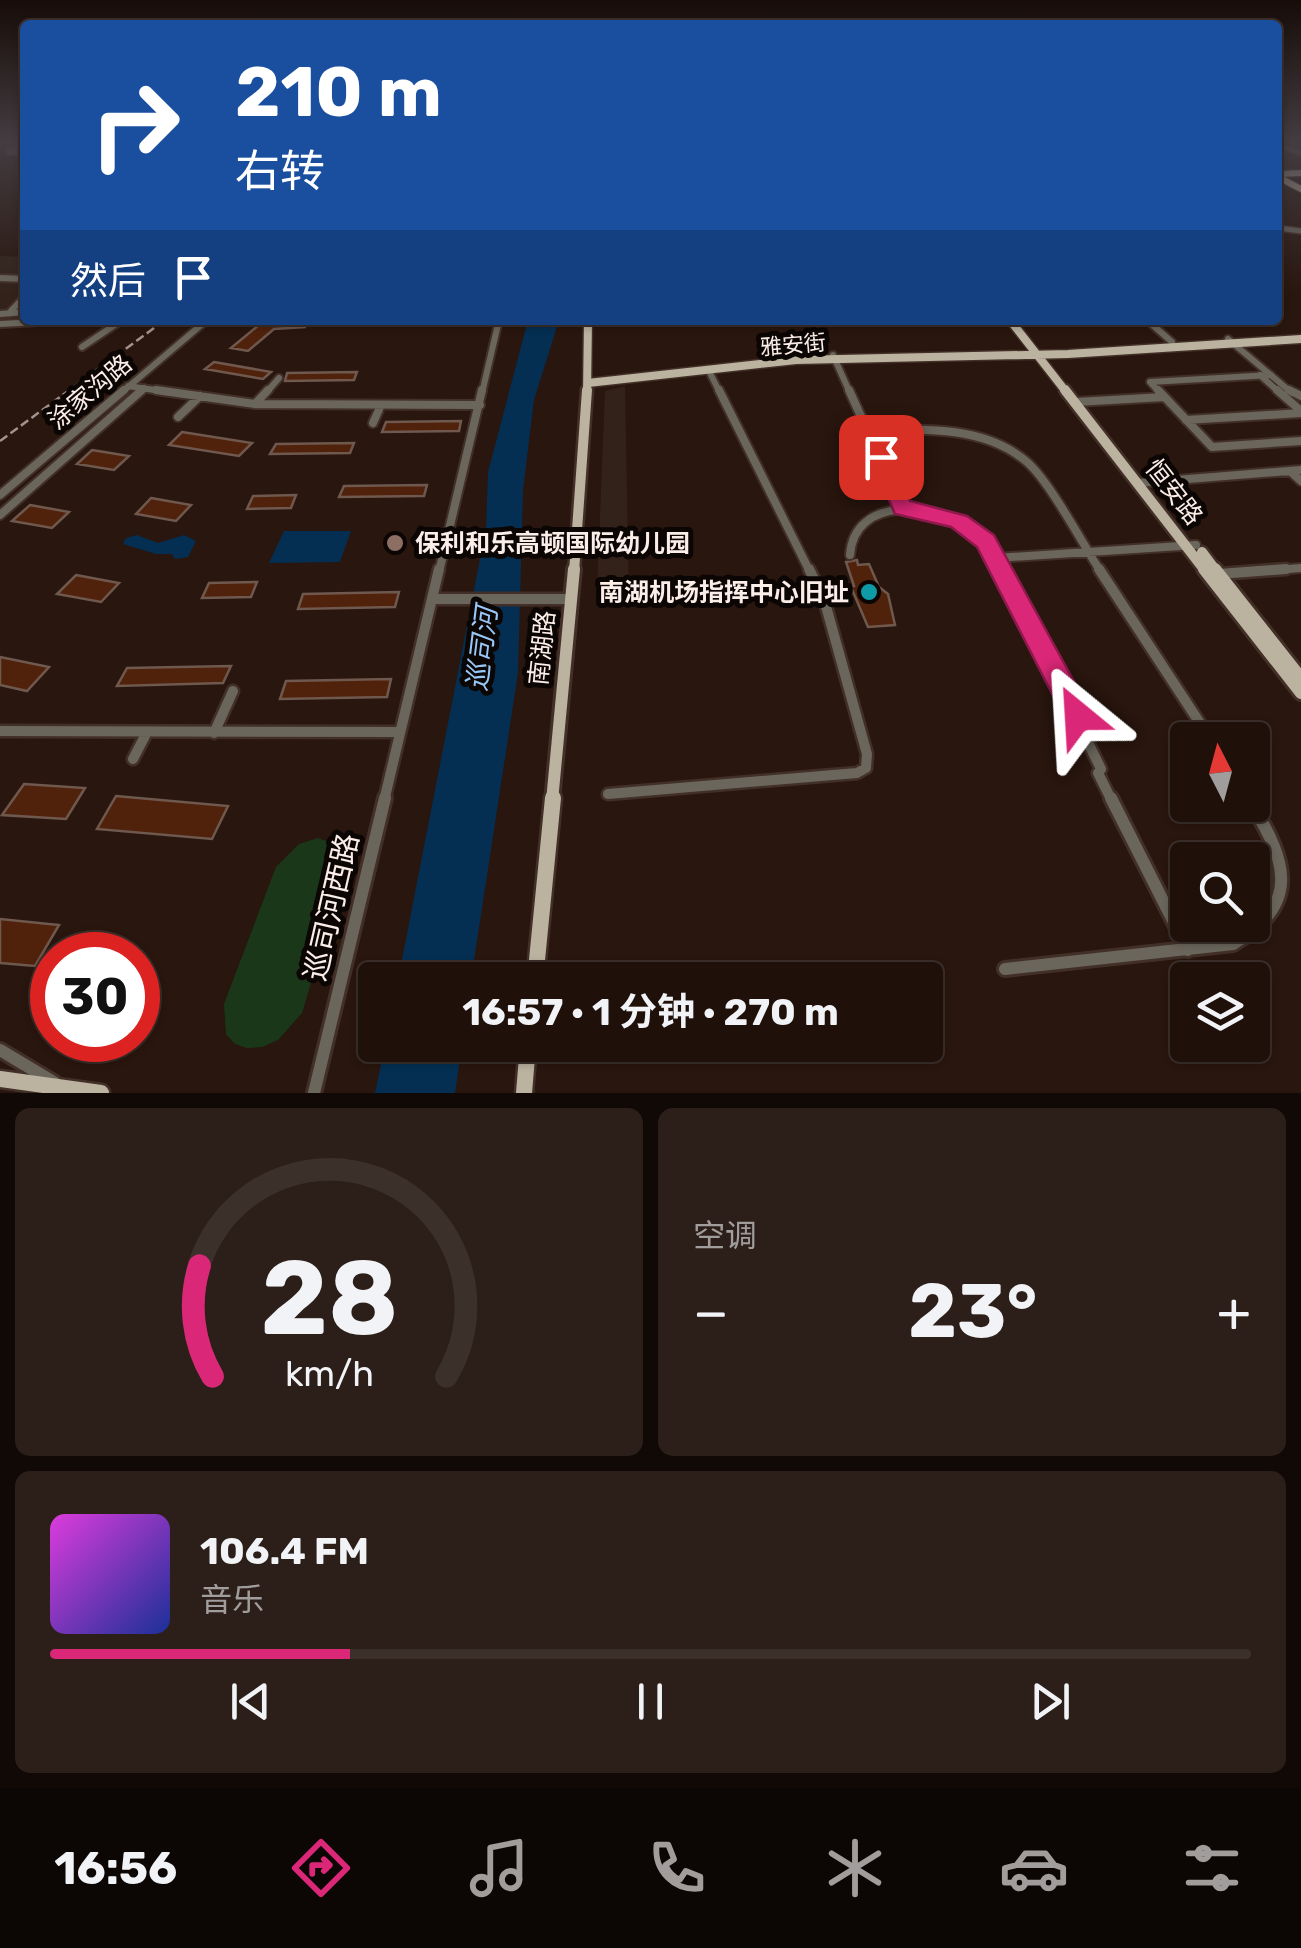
<!DOCTYPE html>
<html lang="zh">
<head>
<meta charset="utf-8">
<style>
	body { margin:0; font-family:Rubik,"Noto Sans SC",sans-serif; background:#2c1e18; color:#f1f3f6; height:100vh; display:flex; flex-direction:column; font-size:38px; white-space:nowrap }
	* { box-sizing:border-box; margin:0 }
	p { font-size:32px; color:#a19d9c }
	.icon { flex:none; width:55px; height:55px; fill:none; stroke:currentColor; stroke-width:2; stroke-linecap:round; stroke-linejoin:round }
	.map { position:relative; height:1093px; overflow:hidden }
	.sheet { display:flex; flex-direction:column; gap:15px; padding:15px; background:#110906; flex:1 }
	.sheet>* { flex:none }
	.guide { position:absolute; left:20px; top:20px; width:1262px; height:305px; border-radius:10px; box-shadow:0 2px 8px #0004,0 0 0 2px #3c302b; background:#1a4fa0; color:#fff; overflow:hidden }
	.needle { width:65px; rotate:354deg }
	.controls { position:absolute; left:1170px; top:722px; display:grid; gap:20px }
	.controls a { display:grid; place-items:center; width:100px; height:100px; border-radius:10px; background:#1f100a; box-shadow:0 2px 8px #0004,0 0 0 2px #3c302b; font-size:50px }
	.speed { position:absolute; left:30px; top:932px; display:flex; gap:20px; font-size:50px; font-weight:700; text-align:center }
	.speed>* { display:grid; place-content:center; width:130px; height:130px; border-radius:50%; background:#1f100a; box-shadow:0 2px 8px #0004,0 0 0 2px #3c302b; line-height:1 }
	.speed .limit { border:15px solid #d22; background:#fff; color:#111 }
	.pin { position:absolute; display:grid; place-items:center; width:85px; height:85px; color:#fff; margin:-42px; border-radius:20px; box-shadow:0 5px 15px #0006 }
	.me { position:absolute; width:110px; margin:-55px; rotate:333deg; stroke-linejoin:round; filter:drop-shadow(0 0 8px #0008) }
	.turn { display:flex; align-items:center; gap:35px; height:210px; padding:0 50px; font-size:45px }
	.turn .icon { width:130px; height:130px; stroke-width:2.5 }
	.turn b { display:block; font-size:70px; line-height:85px }
	.then { display:flex; align-items:center; height:95px; padding:0 50px; background:#0003; gap:20px; font-size:38px }
	.big { font-size:75px; font-weight:700; line-height:1.1 }
	.sheet .tile { flex:1; display:flex; flex-direction:column; justify-content:center; gap:15px; min-width:0; padding:0 35px; border-radius:15px; background:#2c1e18 }
	.sheet .dial { align-items:center; gap:0 }
	.dial svg { height:260px; overflow:visible; fill:none; stroke:#3c302b; stroke-width:7; stroke-linecap:round; text-anchor:middle }
	.dial text { fill:#f1f3f6; stroke:none }
	.song { display:flex; align-items:center; gap:30px }
	.cover { width:120px; height:120px; border-radius:15px; background:linear-gradient(135deg,hsl(300 70% 55%),hsl(230 70% 35%)) }
	.played { height:10px; border-radius:5px; background:linear-gradient(90deg,#db2777 25%,#3c302b 25%) }
	.keys { display:flex; justify-content:space-around; direction:ltr }
	.heat { display:flex; justify-content:space-between; align-items:center; font-size:55px; direction:ltr }
	.sheet .tiles { flex:1; display:grid; gap:15px; grid-template-columns:1fr 1fr }
	.tile:last-child { grid-column:span 2 }
	.trip { position:absolute; left:358px; top:962px; width:585px; height:100px; border-radius:10px; background:#1f100a; box-shadow:0 2px 8px #0004,0 0 0 2px #3c302b; font-weight:700; line-height:100px; text-align:center }
	.menu { display:flex; height:160px; justify-content:space-around; align-items:center; background:#0c0604; color:#a19d9c }
	.menu .icon { width:70px; height:70px }
	.menu .selected { color:#db2777 }
	.menu b { font-size:45px; color:#f1f3f6 }
	.map>svg:first-child { display:block }
</style>
</head>
<body>
<div class="map">
<svg width="1301" height="1093" viewBox="0 0 1301 1093">
	<rect width="100%" height="100%" fill="#29160e"/>
	<path fill="#32221a" d="M0,256L25,257V310L0,311Z
		M625,386L629,599L611,600L597,590L605,391Z"/>
	<path fill="#1a3819" d="M318,838L341,846L347,861L302,1013L278,1040L262,1047L247,1048L235,1044L226,1034L224,1004L276,867L299,844Z"/>
	<path fill="#042f52" d="M528,320H559L534,400L523,490L518,673L471,980H398L486,528L488,472Z
		M284,531H351L340,562L269,563Z
		M137,535L158,543L184,535L196,541L188,557L175,559L172,554H156L123,544L126,538Z
		M385,1045H462L455,1093H375Z"/>
	<path fill="#50220b" stroke="#6f584e" stroke-width="2.5" d="M265,320H308L305,327L274,329L248,351L231,348Z
		M214,362L271,372L263,379L205,369Z
		M357,372L354,380L285,381L287,373Z
		M461,421L459,431L382,432L386,422Z
		M182,432L252,443L239,456L169,445Z
		M354,443L350,453L270,454L276,444Z
		M92,450L129,456L114,470L77,464Z
		M427,485L424,496L339,497L344,486Z
		M296,495L291,508L247,509L253,496Z
		M151,498L191,505L176,521L136,514Z
		M30,505L69,512L52,528L12,521Z
		M857,560L858,565L869,564L879,587L888,594L895,625L868,627L851,587L854,586L846,562Z
		M76,575L119,583L101,602L57,594Z
		M257,582L251,597L202,598L209,583Z
		M399,592L395,607L298,609L303,594Z
		M0,657L49,667L27,691L0,685Z
		M231,666L223,683L117,686L127,668Z
		M391,679L387,697L280,699L286,681Z
		M24,784L85,788L66,819L2,815Z
		M116,796L228,806L212,839L97,829Z
		M0,919L59,925L35,966L0,963Z"/>
	<g fill="none" stroke-linecap="round" stroke-linejoin="round">
		<defs>
			<path id="minor-far4" d="M25,145L9,152L25,153
				M1278,145L1301,153
				M1278,228L1301,231"/>
			<path id="minor-far3" d="M0,278L25,279
				M10,312L25,296
				M0,314L25,312
				M1147,320L1172,342
				M0,324L77,320
				M1228,339L1292,393
				M82,347L122,320
				M833,355L850,393
				M708,369L720,393
				M1260,375L1280,393
				M128,386L174,393
				M121,393L207,320
				M139,393L144,388
				M266,393L279,378
				M482,393L499,320
				M1160,393L1150,382L1271,375"/>
			<path id="minor-far2" d="M156,390L255,404L480,405
				M719,390L810,572
				M849,390L903,509
				M1158,390L1212,447L1301,441
				M1277,390L1301,411
				M1289,390L1301,396
				M1076,402L1164,397
				M255,404L268,390
				M178,417L200,396
				M1186,420L1301,413
				M373,423L381,405
				M870,431C922,429 984,425 1027,462C1050,482 1082,543 1101,572
				M1290,471L1301,481
				M1138,483L1301,470
				M0,495L124,390
				M0,515L142,390
				M850,555C854,496 935,502 971,528C986,540 996,555 1004,572
				M996,558L1196,545
				M439,572L482,390
				M1252,572L1301,568"/>
			<path id="minor-far1" d="M1003,569L1101,769L1098,773L1112,801
				M1099,569L1211,740
				M1219,574L1286,569
				M433,599H572
				M0,731L398,732
				M214,733L233,691
				M133,759L146,734
				M608,794L857,773L866,768L867,754L824,599L809,569
				M384,801L439,569"/>
			<path id="minor" d="M1111,798L1188,950
				M1005,969L1233,944C1300,905 1288,863 1252,805
				M0,1050L55,1083
				M314,1093L385,798"/>
			<path id="major-far4" d="M1278,174L1301,173
				M1278,177L1301,189"/>
			<path id="major-far3" d="M1010,320L1067,393
				M588,383L796,360L1068,354L1301,339
				M587,393L588,320"/>
			<path id="major-far2" d="M1065,390L1206,572
				M1202,552L1217,572
				M574,572L587,390"/>
			<path id="major-far1" d="M1204,569L1301,693
				M1215,569L1301,678
				M552,801L574,569"/>
			<path id="major" d="M535,980L553,798
				M0,1079L101,1093
				M524,1093L528,1045"/>
		</defs>
		<use href="#minor-far4" stroke="#423028" stroke-width="8"/>
		<use href="#minor-far3" stroke="#423028" stroke-width="10"/>
		<use href="#minor-far2" stroke="#423028" stroke-width="12"/>
		<use href="#minor-far1" stroke="#423028" stroke-width="15"/>
		<use href="#minor" stroke="#423028" stroke-width="18"/>
		<use href="#major-far4" stroke="#423028" stroke-width="9"/>
		<use href="#major-far3" stroke="#423028" stroke-width="11"/>
		<use href="#major-far2" stroke="#423028" stroke-width="15"/>
		<use href="#major-far1" stroke="#423028" stroke-width="18"/>
		<use href="#major" stroke="#423028" stroke-width="21"/>
		<use href="#minor-far4" stroke="#6a665c" stroke-width="5"/>
		<use href="#minor-far3" stroke="#6a665c" stroke-width="6"/>
		<use href="#minor-far2" stroke="#6a665c" stroke-width="8"/>
		<use href="#minor-far1" stroke="#6a665c" stroke-width="10"/>
		<use href="#minor" stroke="#6a665c" stroke-width="12"/>
		<use href="#major-far4" stroke="#bbb29f" stroke-width="6"/>
		<use href="#major-far3" stroke="#bbb29f" stroke-width="8"/>
		<use href="#major-far2" stroke="#bbb29f" stroke-width="10"/>
		<use href="#major-far1" stroke="#bbb29f" stroke-width="12"/>
		<use href="#major" stroke="#bbb29f" stroke-width="16"/>
		<path stroke="#a3938d" stroke-width="2.5" stroke-dasharray="9 4" stroke-linecap="butt" d="M0,441L165,320"/>
	</g>
	<linearGradient id="sky" x2="0" y2="1"><stop stop-color="#170c08"/><stop offset="0.48" stop-color="#433c41"/><stop offset="1" stop-color="#433c41" stop-opacity="0"/></linearGradient>
	<rect width="1301" height="295" fill="url(#sky)"/>
	<path fill="#db2777" stroke="#8e194d" stroke-width="2.5" d="M881,450L891,457L910,501L967,516L994,535L1088,707L1092,716L1088,725L1078,729L1068,725L977,547L951,527L895,514L871,457Z"/>
	<circle fill="#8d6e63" stroke="#0b0503" stroke-width="4" cx="395" cy="543" r="10"/>
	<circle fill="#0f9aa8" stroke="#0b0503" stroke-width="4" cx="869" cy="592" r="10"/>
	<g text-anchor="middle" dominant-baseline="central" stroke-width="10" stroke-linejoin="round" paint-order="stroke">
		<g font-size="22" fill="#fbede8" stroke="#0b0503">
			<text transform="translate(793 345) rotate(-5)">雅安街</text>
		</g>
		<g font-size="25" fill="#fbede8" stroke="#0b0503">
			<text transform="translate(90 392) rotate(-40)">涂家沟路</text>
			<text transform="translate(1174 492) rotate(52)">恒安路</text>
			<text transform="translate(542 648) rotate(-84)">南湖路</text>
		</g>
		<g font-size="25" font-weight="bold" fill="#fbede8" stroke="#0b0503" text-anchor="start">
			<text x="415" y="543">保利和乐高顿国际幼儿园</text>
			<text x="849" y="592" text-anchor="end">南湖机场指挥中心旧址</text>
		</g>
		<g font-size="28" font-style="italic" fill="#97c8f8" stroke="#0b0503">
			<text transform="translate(482 649) rotate(-83)">巡司河</text>
		</g>
		<g font-size="30" fill="#fbede8" stroke="#0b0503">
			<text transform="translate(332 907) rotate(-77)">巡司河西路</text>
		</g>
	</g>
</svg>
<div class="controls">
<a><svg class="needle" viewBox="-14 -14 28 28"><path d="M0-13l5 13h-10z" fill="#e53935"/><path d="M0 13l5-13h-10z" fill="#a19d9c"/></svg></a>
<a><svg class="icon" aria-label="search" viewBox="0 0 24 24"><circle cx="10" cy="10" r="6"/><path d="M15 15l6 6"/></svg></a>
<a><svg class="icon" aria-label="layers" viewBox="0 0 24 24"><path d="M12 4l9 5-9 5-9-5zM3 14l9 5 9-5"/></svg></a>
</div>
<div class="speed"><div class="limit">30</div></div>
<div class="pin" style="left:881px;top:457px;background:#d93025"><svg class="icon" aria-label="arrive" viewBox="0 0 24 24"><path d="M6 21V4h12l-3 4 3 4H6"/></svg></div>
<svg class="me" style="left:1078px;top:716px" viewBox="-20 -20 40 40"><path d="M0-17L14 15 0 8-14 15z" fill="#db2777" stroke="#fff" stroke-width="4"/></svg>
<div class="trip">16:57 · 1 分钟 · 270 m</div>
<div class="guide">
<div class="turn"><svg class="icon" aria-label="right" viewBox="0 0 24 24"><path d="M7 20v-9h11M14 6l5 5-5 5"/></svg><div><b>210 m</b>右转</div></div>
<div class="then">然后<svg class="icon" aria-label="arrive" viewBox="0 0 24 24"><path d="M6 21V4h12l-3 4 3 4H6"/></svg></div>
</div>
</div>
<section class="sheet">
<div class="tiles">
<div class="tile dial"><svg viewBox="0 0 100 80">
<path d="M14 69A42 42 0 1 1 86 69"/>
<path d="M14 69A42 42 0 0 1 10 35" stroke="#db2777"/>
<text x="50" y="56" font-size="32" font-weight="700">28</text>
<text x="50" y="72" font-size="11">km/h</text>
</svg></div>
<div class="tile"><p>空调</p>
<div class="heat"><a>−</a><b class="big">23°</b><a>+</a></div>
</div>
<div class="tile">
<div class="song"><i class="cover"></i><div><b>106.4 FM</b><p>音乐</p></div></div>
<div class="played"></div>
<div class="keys"><svg class="icon" aria-label="previous" viewBox="0 0 24 24"><path d="M18 5L8 12l10 7zM5 5v14"/></svg><svg class="icon" aria-label="pause" viewBox="0 0 24 24"><path d="M8 5v14M16 5v14"/></svg><svg class="icon" aria-label="next" viewBox="0 0 24 24"><path d="M6 5l10 7-10 7zM19 5v14"/></svg></div>
</div>
</div>
</section>
<nav class="menu">
<b>16:56</b>
<svg class="icon selected" aria-label="directions" viewBox="0 0 24 24"><path d="M12 3l9 9-9 9-9-9zM9 14v-3h6M13 9l2 2-2 2"/></svg>
<svg class="icon" aria-label="music" viewBox="0 0 24 24"><path d="M9 18V5l10-2v13"/><circle cx="6" cy="18" r="3"/><circle cx="16" cy="16" r="3"/></svg>
<svg class="icon" aria-label="phone" viewBox="0 0 24 24"><path d="M5 4h4l2 5-3 2q2 4 5 5l2-3 5 2v4C11 20 4 13 5 4z"/></svg>
<svg class="icon" aria-label="climate" viewBox="0 0 24 24"><path d="M12 3v18M4 7l16 10M4 17L20 7"/></svg>
<svg class="icon" aria-label="car" viewBox="0 0 24 24"><path d="M5 17H2v-5l4-1 3-4h7l3 4 3 1v5h-3M9 17h6M6 11h13"/><circle cx="7" cy="17" r="2"/><circle cx="17" cy="17" r="2"/></svg>
<svg class="icon" aria-label="filters" viewBox="0 0 24 24"><path d="M4 7h16M4 17h16"/><circle cx="9" cy="7" r="2"/><circle cx="15" cy="17" r="2"/></svg>
</nav>
</body>
</html>
